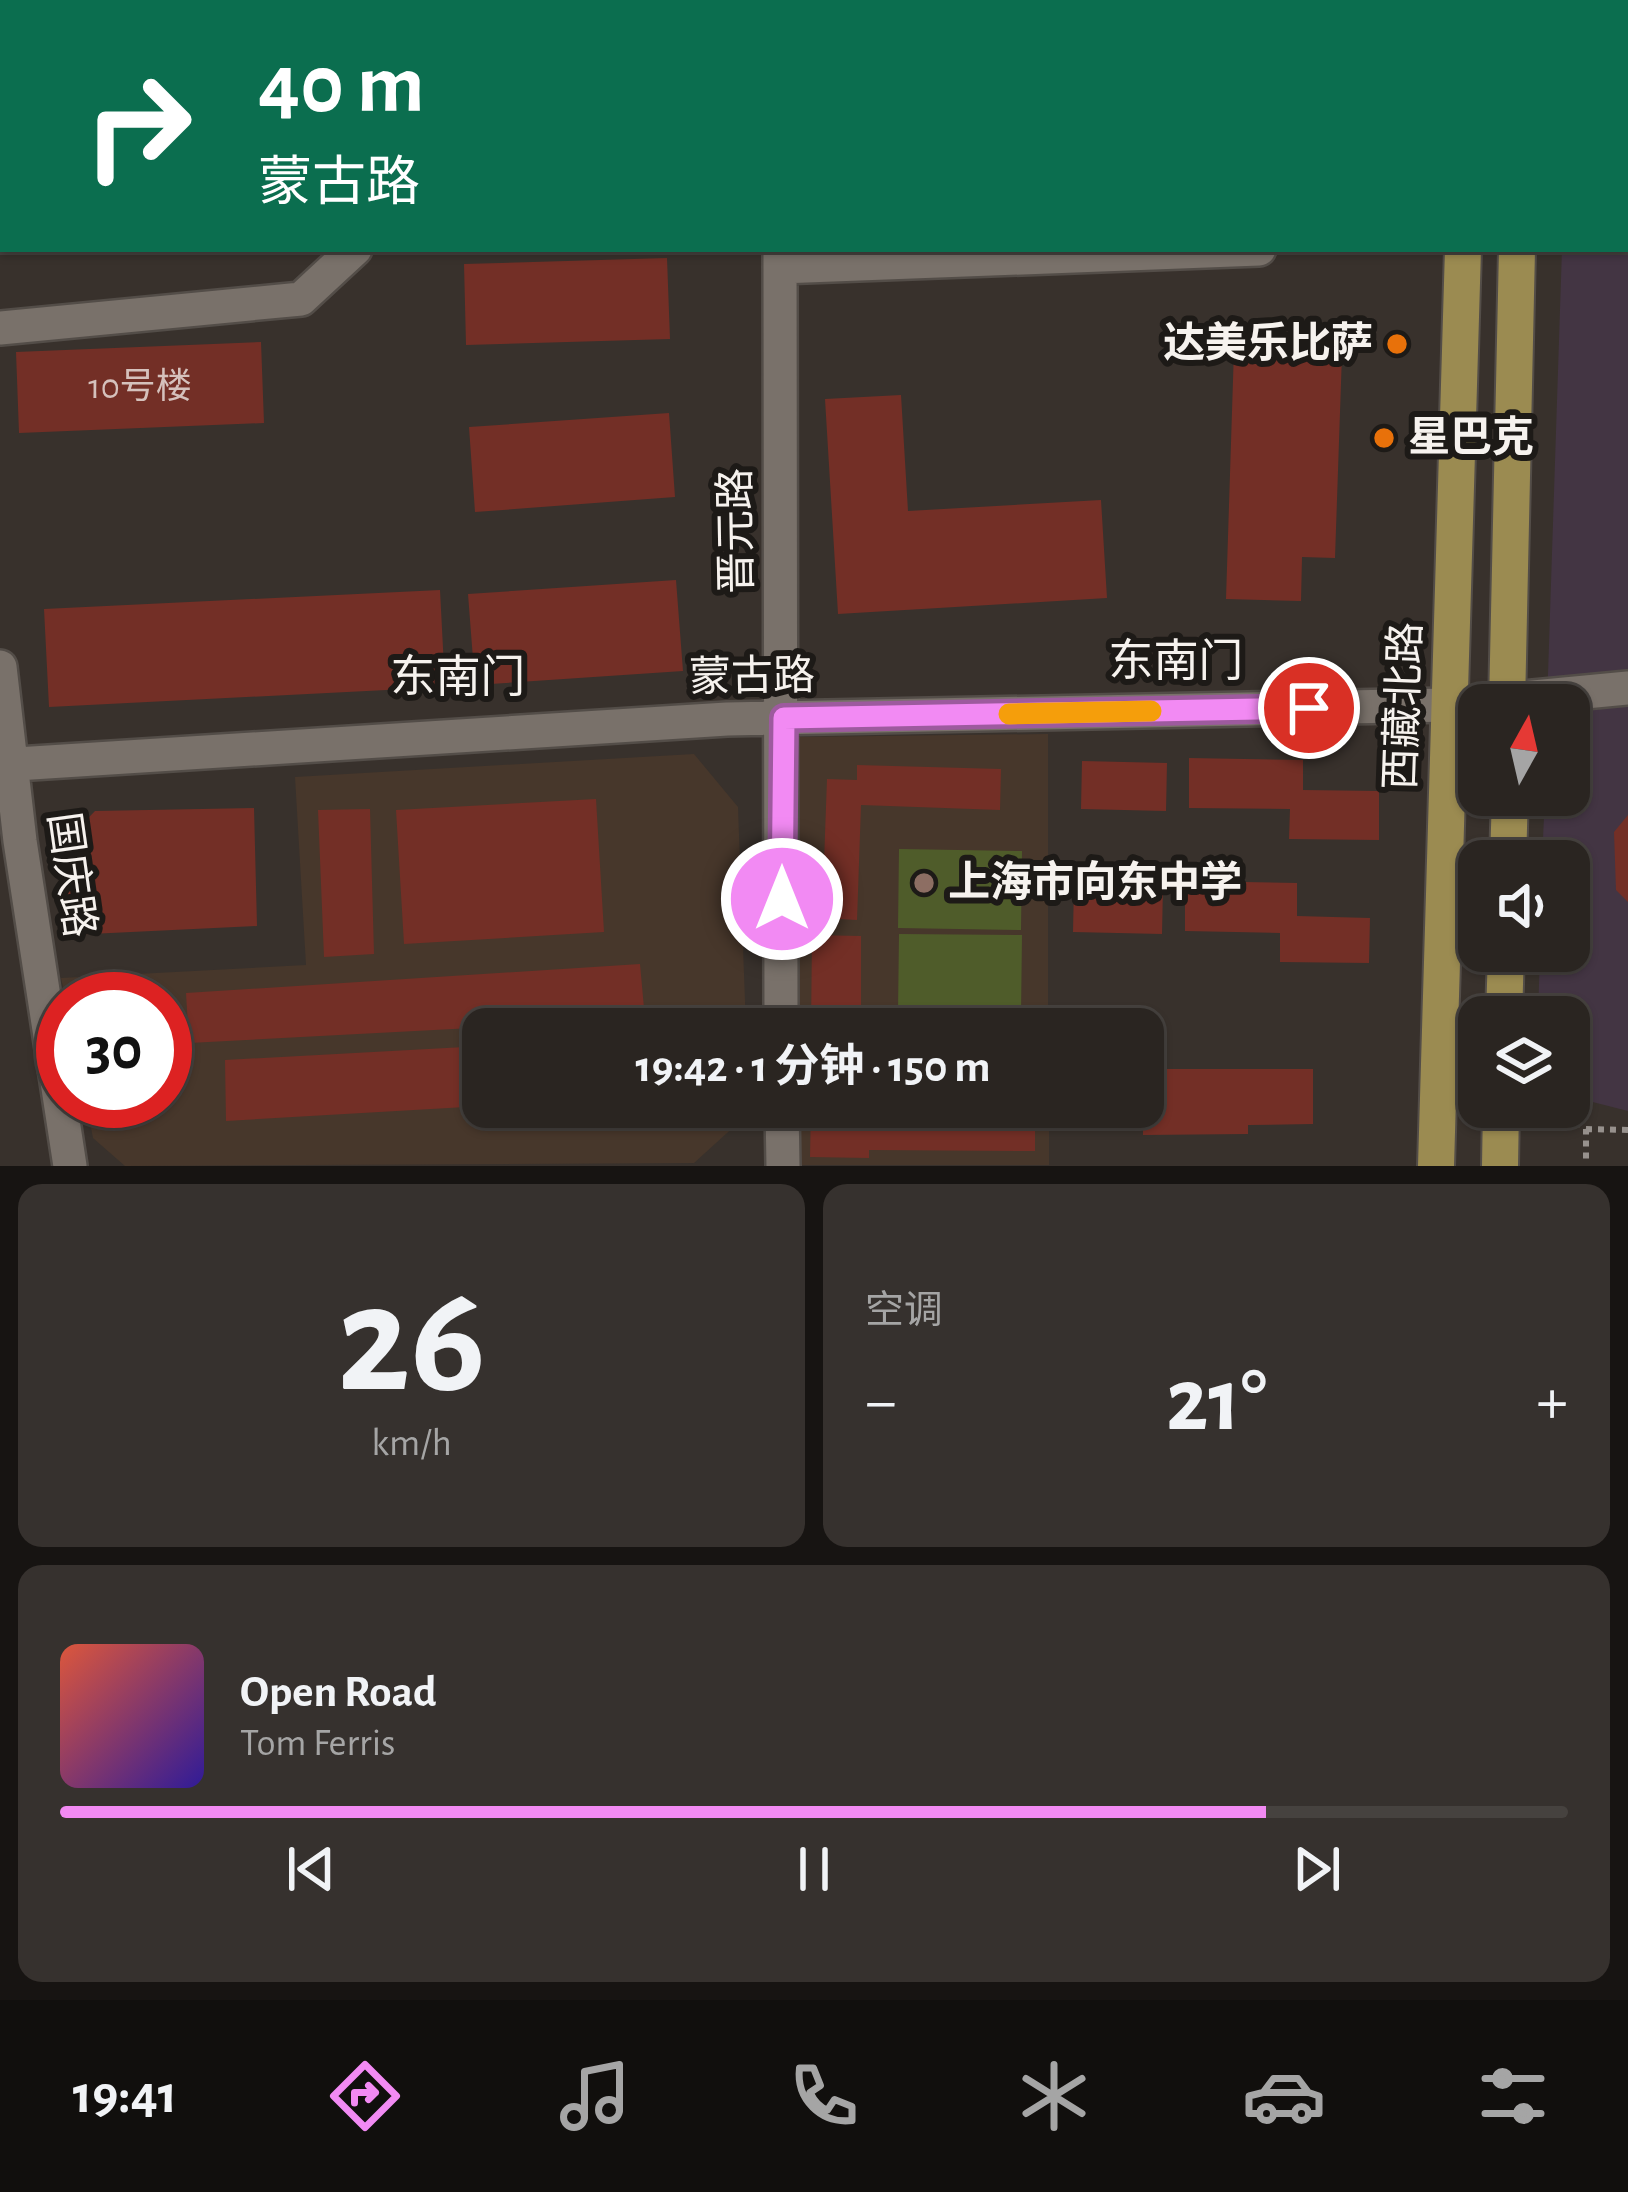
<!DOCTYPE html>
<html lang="zh">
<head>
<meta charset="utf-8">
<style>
	body { margin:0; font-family:"Alegreya Sans","Noto Sans SC",sans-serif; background:#36312e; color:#f1f3f6; height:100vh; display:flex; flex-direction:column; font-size:45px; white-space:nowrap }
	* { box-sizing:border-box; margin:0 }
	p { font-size:39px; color:#a5a5a5 }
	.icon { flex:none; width:66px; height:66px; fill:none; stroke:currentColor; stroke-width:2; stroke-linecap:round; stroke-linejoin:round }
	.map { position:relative; height:1166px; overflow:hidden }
	.side { display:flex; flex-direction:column; gap:18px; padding:18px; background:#171412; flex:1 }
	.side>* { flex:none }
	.hud { position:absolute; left:0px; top:0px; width:1629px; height:252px; box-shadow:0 3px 9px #0004,0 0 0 3px #46423f; background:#0b6e4f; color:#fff; overflow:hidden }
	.needle { width:78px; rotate:8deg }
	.buttons { position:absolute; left:1458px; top:684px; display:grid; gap:24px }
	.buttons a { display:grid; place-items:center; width:132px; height:132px; border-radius:24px; background:#2a2521; box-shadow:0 3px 9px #0004,0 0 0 3px #46423f; font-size:60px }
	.speed { position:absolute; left:36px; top:972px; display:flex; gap:24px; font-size:60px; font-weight:700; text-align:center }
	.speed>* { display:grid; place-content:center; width:156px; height:156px; border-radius:50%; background:#2a2521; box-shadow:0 3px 9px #0004,0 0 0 3px #46423f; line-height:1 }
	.speed .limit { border:18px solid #d22; background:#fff; color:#111 }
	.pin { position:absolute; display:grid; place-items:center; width:102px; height:102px; color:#fff; margin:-51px; border:6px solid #fff; border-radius:50%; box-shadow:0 3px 12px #0007 }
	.me { position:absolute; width:132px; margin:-66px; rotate:0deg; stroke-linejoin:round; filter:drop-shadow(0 0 9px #0008) }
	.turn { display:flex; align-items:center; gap:42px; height:252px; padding:0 60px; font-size:54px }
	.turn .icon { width:156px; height:156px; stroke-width:2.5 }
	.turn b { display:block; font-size:84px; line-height:102px }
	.big { font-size:90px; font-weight:700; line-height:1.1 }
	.side .widget { flex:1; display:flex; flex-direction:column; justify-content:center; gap:18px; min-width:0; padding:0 42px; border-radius:24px; background:#36312e }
	.side .dial { align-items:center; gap:0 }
	.dial b { font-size:156px; line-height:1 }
	.song { display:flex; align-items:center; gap:36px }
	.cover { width:144px; height:144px; border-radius:18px; background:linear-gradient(135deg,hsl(10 70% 55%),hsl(250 70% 35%)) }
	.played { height:12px; border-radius:6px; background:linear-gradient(90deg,#f28af3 80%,#46423f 80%) }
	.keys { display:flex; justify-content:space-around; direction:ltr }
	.heat { display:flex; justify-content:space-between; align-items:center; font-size:66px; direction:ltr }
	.side .tiles { flex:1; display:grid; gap:18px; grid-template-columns:1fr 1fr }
	.widget:last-child { grid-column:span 2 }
	.trip { position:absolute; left:462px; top:1008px; width:702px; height:120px; border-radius:24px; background:#2a2521; box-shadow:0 3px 9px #0004,0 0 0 3px #46423f; font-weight:700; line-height:120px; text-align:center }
	.menu { display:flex; height:192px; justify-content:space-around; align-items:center; background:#110f0d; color:#a5a5a5 }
	.menu .icon { width:84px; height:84px }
	.menu .active { color:#f28af3 }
	.menu b { font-size:54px; color:#f1f3f6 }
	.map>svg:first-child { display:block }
</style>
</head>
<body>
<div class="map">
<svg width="1628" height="1166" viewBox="0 0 1628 1166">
	<rect width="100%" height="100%" fill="#38312c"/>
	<path fill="#433543" d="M1628,10V1111L1569,1096V1017H1538L1540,951H1569V861H1542L1545,795H1569V705H1547L1562,249H1626Z"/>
	<path fill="#47372b" d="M1048,734V1029H800L799,737Z
		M694,754L738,807L746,1029H483V1107H749V1113L694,1163L125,1166L93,1138L86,1101H165V999H66L61,978L306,965L295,777Z
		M800,1107H1049V1165H801Z"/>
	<path fill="#4f5c2a" d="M899,849L1022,851L1021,930L898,928Z
		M899,934L1022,935L1021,1014L898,1012Z"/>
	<path fill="#732f26" d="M667,258L670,339L466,345L464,264Z
		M261,342L264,423L19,433L16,352Z
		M1234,349L1342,354L1335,558L1302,557L1301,601L1226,599Z
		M901,395L908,511L1101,500L1107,598L838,614L825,399Z
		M669,413L675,497L475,512L469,427Z
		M676,580L683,671L475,685L468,594Z
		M440,590L445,687L49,707L44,609Z
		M1189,758L1303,760V790L1379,791V840L1289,839L1290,809L1189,808Z
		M1082,761L1167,763L1166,811L1081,809Z
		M857,765L1001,769L1000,810L861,805L857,920L822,918L827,779L857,780Z
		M596,799L604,932L404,944L396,810Z
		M254,808L257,926L69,935L58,849L95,811Z
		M370,809L374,954L324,957L318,810Z
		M1628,815V902L1616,890L1614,832Z
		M1185,881L1297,883V916L1370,918L1369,963L1280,962V933L1185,931Z
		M1074,885L1163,886L1162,934L1073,932Z
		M812,935L861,936V1029H811Z
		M640,964L645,1019L189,1043L186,993Z
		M483,1046V1106L226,1121L225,1060Z
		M1143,1069H1313V1124L1248,1125V1134L1143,1135Z
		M811,1107H1035V1151L869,1150V1158L810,1157Z"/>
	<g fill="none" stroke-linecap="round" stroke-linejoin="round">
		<defs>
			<path id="minor" d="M776,0V3
				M780,249L781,1029
				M780,267L1259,249
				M0,328L301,299L355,249
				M0,667L20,841L70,1166
				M0,765L727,719L1448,705L1628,688
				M782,1107L783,1166"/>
			<path id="major" d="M979,3L1008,0
				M1469,3V0
				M1524,3V0
				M1507,705L1517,249
				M1508,861L1510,795
				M1504,1017L1506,951
				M1436,1166L1463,249
				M1500,1166L1501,1107"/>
			<path id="highway" d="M887,3L912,0
				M0,34H3"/>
		</defs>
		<use href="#minor" stroke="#534d48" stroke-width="38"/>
		<use href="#major" stroke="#534d48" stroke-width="40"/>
		<use href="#highway" stroke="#534d48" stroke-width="40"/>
		<path stroke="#97918d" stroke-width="6" stroke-dasharray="6 6" stroke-linecap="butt" d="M1262,0V3
			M1326,0V3
			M1626,12L1628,10
			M1557,1107L1586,1129V1161
			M1586,1129L1628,1130"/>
		<use href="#minor" stroke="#79716a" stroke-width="33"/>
		<use href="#major" stroke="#9b8b51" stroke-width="36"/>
		<use href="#highway" stroke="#b19d40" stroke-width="36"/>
	</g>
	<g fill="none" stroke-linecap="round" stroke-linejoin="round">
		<defs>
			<path id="route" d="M782,899L784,718L1309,708"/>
		</defs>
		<use href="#route" stroke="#9d5a9e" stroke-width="30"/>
		<use href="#route" stroke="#f28af3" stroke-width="21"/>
		<path stroke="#f59e0b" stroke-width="21" d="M1009,714L1151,711"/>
	</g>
	<g fill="#e8710a" stroke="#1d1a17" stroke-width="4.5">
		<circle cx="1397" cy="344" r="12"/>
		<circle cx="1384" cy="438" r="12"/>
	</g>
	<circle fill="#8d6e63" stroke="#1d1a17" stroke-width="4.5" cx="924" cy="883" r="12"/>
	<g text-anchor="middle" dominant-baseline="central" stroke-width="12" stroke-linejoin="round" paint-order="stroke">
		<g font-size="36" fill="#d5c1bc">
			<text x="140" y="387">10号楼</text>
		</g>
		<g font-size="42" font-weight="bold" fill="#f6f2ee" stroke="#1d1a17" text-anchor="start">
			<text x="1373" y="344" text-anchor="end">达美乐比萨</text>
			<text x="1408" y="438">星巴克</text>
			<text x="948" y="883">上海市向东中学</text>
		</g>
		<g font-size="42" fill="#f6f2ee" stroke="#1d1a17">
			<text transform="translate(737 531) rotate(-91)">晋元路</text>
			<text transform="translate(752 677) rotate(-1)">蒙古路</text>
			<text transform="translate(1404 706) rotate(-88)">西藏北路</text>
			<text transform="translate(71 875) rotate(82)">国庆路</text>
		</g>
		<g font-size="45" fill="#f6f2ee" stroke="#1d1a17">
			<text x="1176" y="662">东南门</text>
			<text x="458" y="678">东南门</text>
		</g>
	</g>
</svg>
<div class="buttons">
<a><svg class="needle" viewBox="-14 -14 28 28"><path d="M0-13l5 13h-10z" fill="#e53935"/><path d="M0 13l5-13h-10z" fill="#a5a5a5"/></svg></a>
<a><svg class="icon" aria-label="sound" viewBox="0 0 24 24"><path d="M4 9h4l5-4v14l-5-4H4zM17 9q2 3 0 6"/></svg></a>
<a><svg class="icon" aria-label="layers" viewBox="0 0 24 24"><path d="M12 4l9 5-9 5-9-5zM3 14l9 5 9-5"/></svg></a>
</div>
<div class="speed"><div class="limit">30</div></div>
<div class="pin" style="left:1309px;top:708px;background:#d93025"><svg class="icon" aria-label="arrive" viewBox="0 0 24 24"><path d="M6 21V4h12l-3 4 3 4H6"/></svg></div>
<svg class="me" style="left:782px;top:899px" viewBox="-20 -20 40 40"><circle r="17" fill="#f28af3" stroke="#fff" stroke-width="3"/><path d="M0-11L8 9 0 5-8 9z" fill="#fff"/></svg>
<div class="trip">19:42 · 1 分钟 · 150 m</div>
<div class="hud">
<div class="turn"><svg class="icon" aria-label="right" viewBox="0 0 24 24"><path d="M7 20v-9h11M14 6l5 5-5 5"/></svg><div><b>40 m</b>蒙古路</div></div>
</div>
</div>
<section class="side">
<div class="tiles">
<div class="widget dial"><b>26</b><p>km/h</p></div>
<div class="widget"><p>空调</p>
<div class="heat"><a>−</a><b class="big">21°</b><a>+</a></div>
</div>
<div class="widget">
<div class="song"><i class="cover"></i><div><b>Open Road</b><p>Tom Ferris</p></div></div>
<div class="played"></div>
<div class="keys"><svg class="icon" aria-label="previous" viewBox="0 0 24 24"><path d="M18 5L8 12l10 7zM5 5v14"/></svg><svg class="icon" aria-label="pause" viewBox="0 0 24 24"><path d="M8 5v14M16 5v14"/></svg><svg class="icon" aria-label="next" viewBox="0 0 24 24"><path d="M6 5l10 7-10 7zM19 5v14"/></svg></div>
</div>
</div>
</section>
<nav class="menu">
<b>19:41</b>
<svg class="icon active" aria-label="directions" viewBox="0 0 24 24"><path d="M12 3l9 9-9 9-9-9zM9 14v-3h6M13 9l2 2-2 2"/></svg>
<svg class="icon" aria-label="music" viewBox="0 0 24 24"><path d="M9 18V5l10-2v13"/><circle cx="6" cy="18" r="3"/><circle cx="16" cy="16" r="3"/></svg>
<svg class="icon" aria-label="phone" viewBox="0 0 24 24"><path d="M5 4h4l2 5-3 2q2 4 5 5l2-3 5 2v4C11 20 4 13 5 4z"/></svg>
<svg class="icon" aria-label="climate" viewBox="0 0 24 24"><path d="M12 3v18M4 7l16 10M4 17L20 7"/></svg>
<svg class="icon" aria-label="car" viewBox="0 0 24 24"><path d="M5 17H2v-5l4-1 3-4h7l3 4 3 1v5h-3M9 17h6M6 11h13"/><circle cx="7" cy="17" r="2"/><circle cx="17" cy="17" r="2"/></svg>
<svg class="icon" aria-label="filters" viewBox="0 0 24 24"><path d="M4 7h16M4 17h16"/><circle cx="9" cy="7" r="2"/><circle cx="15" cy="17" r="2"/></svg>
</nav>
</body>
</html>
